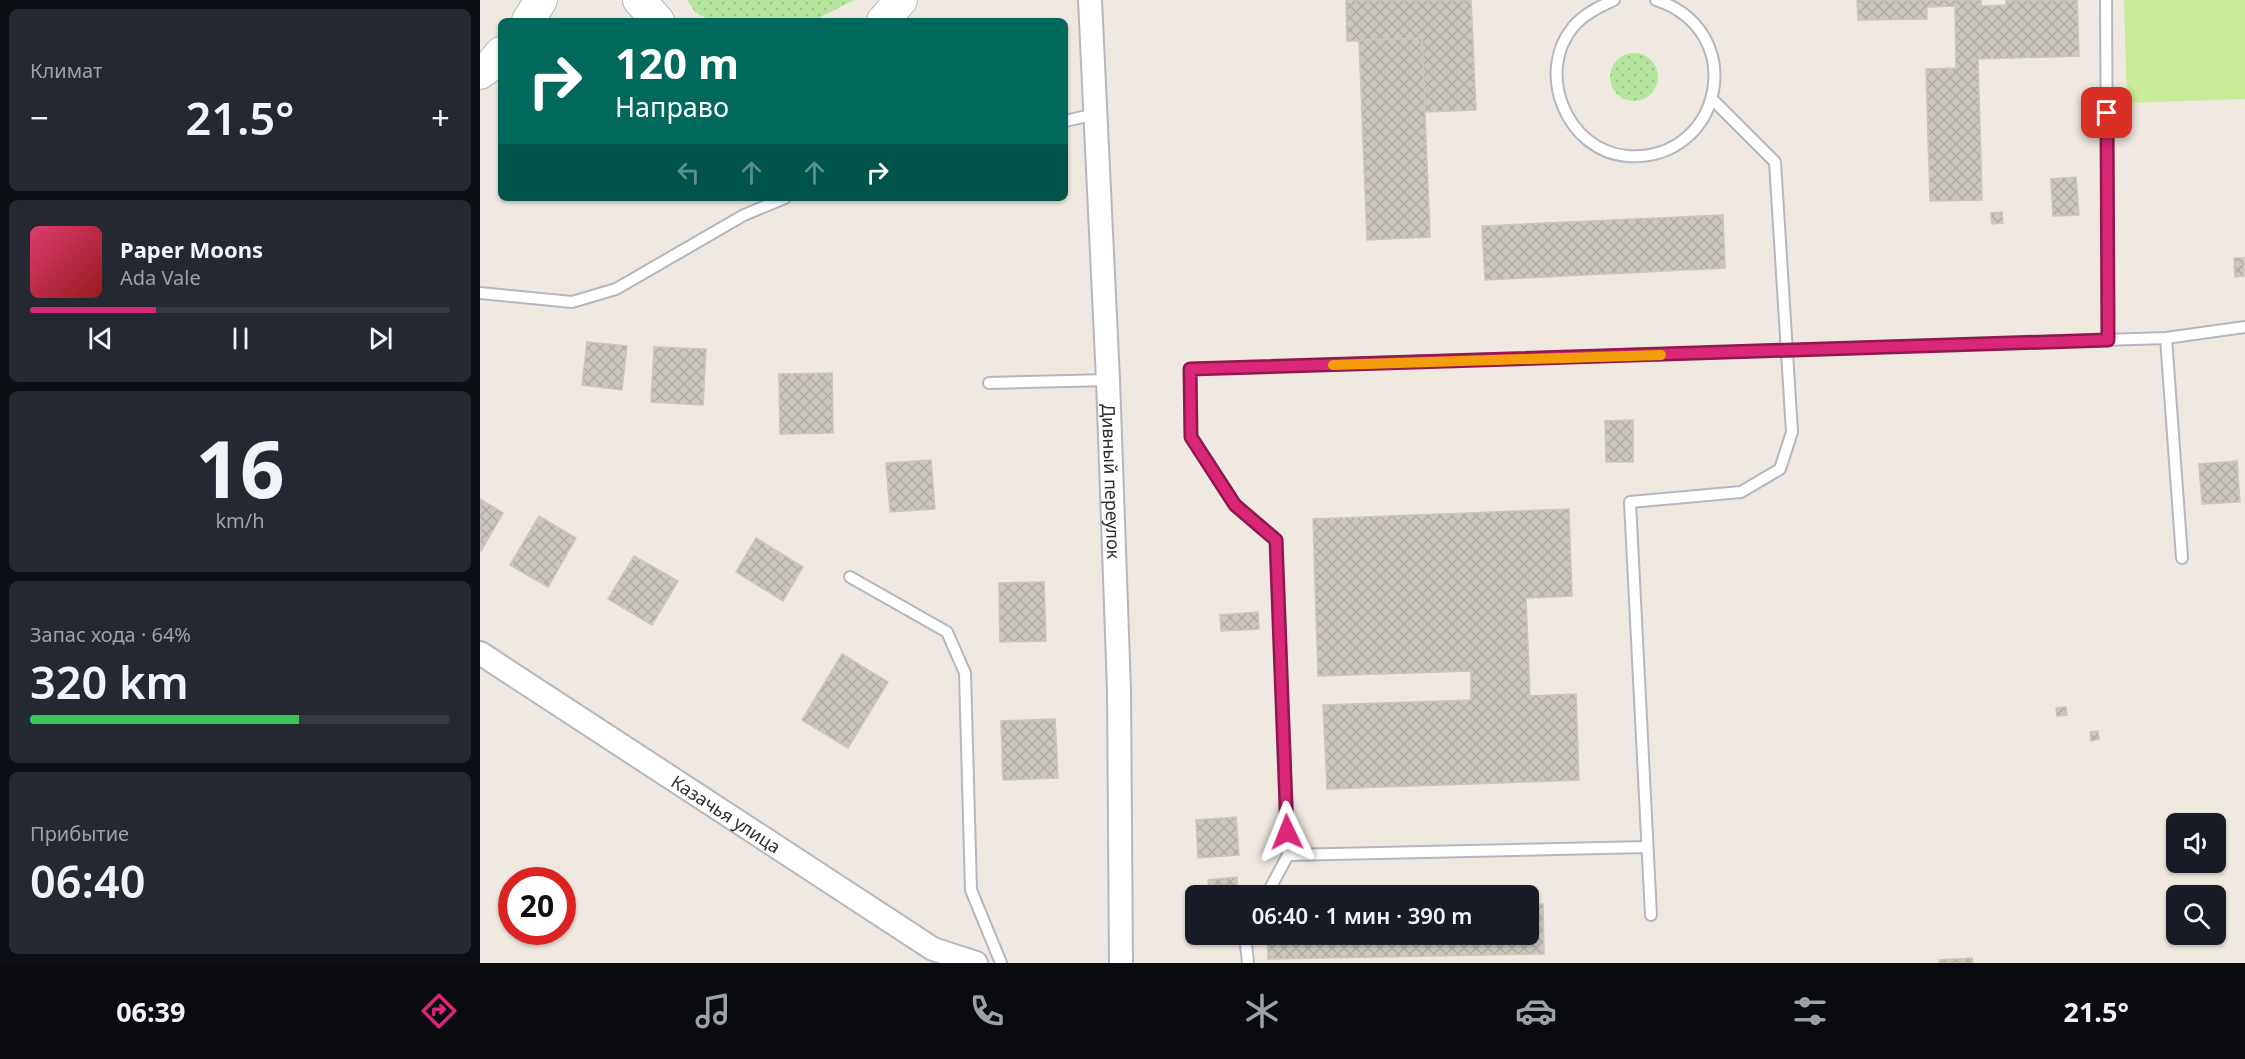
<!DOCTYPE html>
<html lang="ru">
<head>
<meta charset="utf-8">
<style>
	body { margin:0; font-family:"Noto Sans",sans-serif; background:#242831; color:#f1f3f6; height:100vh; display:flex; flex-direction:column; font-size:22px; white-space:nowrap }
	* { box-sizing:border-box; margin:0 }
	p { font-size:20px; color:#9ea1a6 }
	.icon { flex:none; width:33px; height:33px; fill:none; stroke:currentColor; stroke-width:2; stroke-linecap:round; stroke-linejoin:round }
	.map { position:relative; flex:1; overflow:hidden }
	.sheet { display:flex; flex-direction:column; gap:9px; padding:9px; background:#0d0f14; width:480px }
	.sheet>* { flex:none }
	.hud { position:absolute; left:18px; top:18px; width:570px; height:183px; border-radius:9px; box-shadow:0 2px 4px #0004; background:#00695c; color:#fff; overflow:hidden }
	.tools { position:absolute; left:1686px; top:813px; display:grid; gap:12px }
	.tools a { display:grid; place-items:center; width:60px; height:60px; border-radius:9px; background:#171b24; box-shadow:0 2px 4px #0004; font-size:30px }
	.speed { position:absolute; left:18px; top:867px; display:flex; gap:12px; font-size:30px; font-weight:700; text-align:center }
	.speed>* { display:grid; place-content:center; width:78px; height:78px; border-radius:50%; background:#171b24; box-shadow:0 2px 4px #0004; line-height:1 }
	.speed .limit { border:9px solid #d22; background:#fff; color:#111 }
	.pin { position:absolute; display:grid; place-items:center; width:51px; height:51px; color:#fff; margin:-26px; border-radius:12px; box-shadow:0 3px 9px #0006 }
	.me { position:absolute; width:66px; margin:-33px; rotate:358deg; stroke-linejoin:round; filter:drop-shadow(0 0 4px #0008) }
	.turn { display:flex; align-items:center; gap:21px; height:126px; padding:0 18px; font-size:27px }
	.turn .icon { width:78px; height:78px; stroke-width:2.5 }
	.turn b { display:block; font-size:42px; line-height:51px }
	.lanes { display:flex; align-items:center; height:57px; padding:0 18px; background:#0003; justify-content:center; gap:30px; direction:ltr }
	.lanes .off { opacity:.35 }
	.big { font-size:45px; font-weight:600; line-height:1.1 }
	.sheet .card { flex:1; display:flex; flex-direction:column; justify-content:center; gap:9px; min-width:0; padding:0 21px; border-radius:9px; background:#242831 }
	.sheet .dial { align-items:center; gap:0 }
	.dial b { font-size:78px; line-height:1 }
	.song { display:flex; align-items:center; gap:18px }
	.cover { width:72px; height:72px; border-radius:9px; background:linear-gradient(135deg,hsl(340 70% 55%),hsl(0 70% 35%)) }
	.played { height:6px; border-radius:3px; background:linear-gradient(90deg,#db2777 30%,#363941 30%) }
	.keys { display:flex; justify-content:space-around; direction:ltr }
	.heat { display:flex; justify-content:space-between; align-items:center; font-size:33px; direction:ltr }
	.charge { height:9px; border-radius:4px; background:linear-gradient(90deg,#34c759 64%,#363941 0) }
	.trip { position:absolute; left:705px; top:885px; width:354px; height:60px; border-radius:9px; background:#171b24; box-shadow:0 2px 4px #0004; font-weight:600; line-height:60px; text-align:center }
	.menu { display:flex; height:96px; justify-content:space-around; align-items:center; background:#090b0e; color:#9ea1a6 }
	.menu .icon { width:42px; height:42px }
	.menu .current { color:#db2777 }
	.menu b { font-size:27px; color:#f1f3f6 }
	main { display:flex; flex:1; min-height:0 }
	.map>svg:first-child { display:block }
</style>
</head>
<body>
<main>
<section class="sheet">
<div class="card"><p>Климат</p>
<div class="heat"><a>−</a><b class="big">21.5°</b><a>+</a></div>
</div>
<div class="card">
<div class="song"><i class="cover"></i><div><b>Paper Moons</b><p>Ada Vale</p></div></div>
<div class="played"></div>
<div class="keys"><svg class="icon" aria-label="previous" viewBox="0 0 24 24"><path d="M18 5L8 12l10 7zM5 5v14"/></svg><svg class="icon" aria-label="pause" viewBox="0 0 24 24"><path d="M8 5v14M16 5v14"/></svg><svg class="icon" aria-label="next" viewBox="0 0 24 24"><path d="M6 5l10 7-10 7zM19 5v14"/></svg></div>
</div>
<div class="card dial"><b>16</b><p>km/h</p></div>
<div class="card"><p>Запас хода · 64%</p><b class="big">320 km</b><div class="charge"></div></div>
<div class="card"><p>Прибытие</p><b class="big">06:40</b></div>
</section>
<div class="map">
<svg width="1765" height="963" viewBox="0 0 1765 963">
	<defs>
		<pattern id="grass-dots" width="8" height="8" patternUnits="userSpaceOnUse" patternTransform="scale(1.5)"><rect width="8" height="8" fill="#b6e59e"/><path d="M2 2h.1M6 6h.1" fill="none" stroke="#9dc588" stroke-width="1.8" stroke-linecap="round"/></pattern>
		<pattern id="building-cross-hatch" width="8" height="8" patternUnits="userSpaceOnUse" patternTransform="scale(1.5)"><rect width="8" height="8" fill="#cbc7bf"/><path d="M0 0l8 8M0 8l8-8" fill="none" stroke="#afaba4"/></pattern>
	</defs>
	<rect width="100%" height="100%" fill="#efe9e1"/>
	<path fill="url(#grass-dots)" d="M207,0H374L333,21H231L215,12Z
		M1130 77a24 24 0 1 1 48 0a24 24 0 1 1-48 0Z"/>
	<path fill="#c9ec9a" d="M1644,0H1765V99L1647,103Z"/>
	<path fill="url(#building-cross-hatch)" stroke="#cbc5ba" stroke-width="1.5" d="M866,0H991L996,110L945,112L942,38L867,41Z
		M1377,0H1501V6L1526,5V0H1597L1599,56L1498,59L1502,200L1450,201L1446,69L1476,68L1475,6L1447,7V19L1378,20Z
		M942,38L950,237L887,240L879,40Z
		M1596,177L1599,215L1573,216L1571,179Z
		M1522,212L1523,223L1512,224L1511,213Z
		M1243,215L1245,268L1005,280L1002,226Z
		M1754,258H1764V276L1755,277Z
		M107,342L147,346L142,390L102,385Z
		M174,347L226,349L223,405L171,402Z
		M352,373L353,433L300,434L299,374Z
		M1153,420V462H1126L1125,421Z
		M451,460L455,509L410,512L406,463Z
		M1757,461L1760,502L1722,504L1719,464Z
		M0,499L23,513L1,551L0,550Z
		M1089,509L1092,596L1046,598L1050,696L1096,694L1099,780L847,789L843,705L991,700V671L838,676L833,519Z
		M59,516L96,538L68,587L30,565Z
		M276,538L323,567L303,601L256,572Z
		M154,556L198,581L172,625L128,599Z
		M564,582L566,641L520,642L519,583Z
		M778,612L779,629L741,631L740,615Z
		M362,654L408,682L368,748L322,720Z
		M1586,707L1587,715L1577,716L1576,708Z
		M575,719L578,778L523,780L521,721Z
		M1618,731L1619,739L1611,741L1610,732Z
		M756,817L759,855L718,858L716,820Z
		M757,877V889L729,891L728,880Z
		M1063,904L1064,954L788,959L787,934H1048V905Z
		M1492,958L1493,963H1459V960Z"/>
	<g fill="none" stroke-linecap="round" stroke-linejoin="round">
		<defs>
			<path id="lane" d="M1134,0C1119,7 1104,14 1093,27C1055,73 1087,151 1147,156C1242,163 1271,31 1176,0
				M1626,0L1628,340
				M585,121L616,114
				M0,293L92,302L136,289L264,215L305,198
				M1686,338L1702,558
				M509,383L628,380
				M370,577L467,632L485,673L491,890L521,963
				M808,855L1167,847
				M786,896L808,855L796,540L755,505L711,437L710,369L1686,338L1765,327
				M1171,915L1150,502L1261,492L1300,469L1312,432L1295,162L1232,99
				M765,934L768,963"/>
			<g id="street">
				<path id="s1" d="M610,0L628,380L639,690L641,963"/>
				<path id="s2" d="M0,653L453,949L496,963"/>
			</g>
			<path id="secondary" d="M159,0L178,21
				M48,21L61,0
				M403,21L421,0
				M0,73L10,66L21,53"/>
		</defs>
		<use href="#lane" stroke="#b4b7c1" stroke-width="14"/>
		<use href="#street" stroke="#b4b7c1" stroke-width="26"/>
		<use href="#secondary" stroke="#b4b7c1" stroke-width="34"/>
		<use href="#lane" stroke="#fff" stroke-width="10"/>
		<use href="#street" stroke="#fff" stroke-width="22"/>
		<use href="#secondary" stroke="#fff" stroke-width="32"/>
	</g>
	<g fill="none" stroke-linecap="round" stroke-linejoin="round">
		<defs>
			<path id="route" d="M807,832L796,540L755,505L711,437L710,369L1628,340L1627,113"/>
		</defs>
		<use href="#route" stroke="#8e194d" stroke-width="15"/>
		<use href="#route" stroke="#db2777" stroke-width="10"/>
		<path stroke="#f59e0b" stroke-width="10" d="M853,365L1181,355"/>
	</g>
	<g text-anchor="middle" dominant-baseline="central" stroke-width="4.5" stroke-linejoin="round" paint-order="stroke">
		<g font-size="18" fill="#2e2e2e" stroke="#fff">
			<text stroke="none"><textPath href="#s1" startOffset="482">Дивный переулок</textPath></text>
			<text stroke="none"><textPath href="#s2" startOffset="294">Казачья улица</textPath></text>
		</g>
	</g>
</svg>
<div class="tools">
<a><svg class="icon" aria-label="sound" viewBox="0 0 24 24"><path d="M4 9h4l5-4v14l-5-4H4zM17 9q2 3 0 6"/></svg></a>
<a><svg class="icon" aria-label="search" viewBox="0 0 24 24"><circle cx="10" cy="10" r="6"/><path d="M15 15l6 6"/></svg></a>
</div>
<div class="speed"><div class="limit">20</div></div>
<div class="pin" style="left:1627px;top:113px;background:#d93025"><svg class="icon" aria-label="arrive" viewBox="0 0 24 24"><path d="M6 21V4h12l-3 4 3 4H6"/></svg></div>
<svg class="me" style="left:807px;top:832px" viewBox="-20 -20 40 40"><path d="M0-17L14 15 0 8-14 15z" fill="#db2777" stroke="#fff" stroke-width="4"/></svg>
<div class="trip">06:40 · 1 мин · 390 m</div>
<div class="hud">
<div class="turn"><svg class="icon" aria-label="right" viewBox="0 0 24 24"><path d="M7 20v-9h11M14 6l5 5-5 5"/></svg><div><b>120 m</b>Направо</div></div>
<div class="lanes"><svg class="icon off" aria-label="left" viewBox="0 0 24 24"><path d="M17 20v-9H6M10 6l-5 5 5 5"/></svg><svg class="icon off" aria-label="ahead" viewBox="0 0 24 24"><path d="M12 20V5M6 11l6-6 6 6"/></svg><svg class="icon off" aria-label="ahead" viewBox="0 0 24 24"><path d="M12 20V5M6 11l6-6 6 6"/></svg><svg class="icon" aria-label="right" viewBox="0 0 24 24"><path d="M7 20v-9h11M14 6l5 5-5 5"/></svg></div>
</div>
</div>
</main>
<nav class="menu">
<b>06:39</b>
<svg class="icon current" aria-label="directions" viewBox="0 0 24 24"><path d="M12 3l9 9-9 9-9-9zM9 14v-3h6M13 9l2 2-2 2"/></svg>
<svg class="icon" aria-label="music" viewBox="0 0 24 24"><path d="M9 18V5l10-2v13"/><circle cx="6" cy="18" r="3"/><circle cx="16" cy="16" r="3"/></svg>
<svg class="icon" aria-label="phone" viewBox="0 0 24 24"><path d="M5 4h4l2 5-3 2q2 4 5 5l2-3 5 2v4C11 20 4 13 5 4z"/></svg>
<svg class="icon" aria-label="climate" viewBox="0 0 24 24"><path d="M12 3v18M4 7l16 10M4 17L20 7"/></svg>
<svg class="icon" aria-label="car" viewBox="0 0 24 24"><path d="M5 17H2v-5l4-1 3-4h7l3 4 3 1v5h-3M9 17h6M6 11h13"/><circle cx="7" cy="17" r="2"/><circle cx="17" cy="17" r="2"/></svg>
<svg class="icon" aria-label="filters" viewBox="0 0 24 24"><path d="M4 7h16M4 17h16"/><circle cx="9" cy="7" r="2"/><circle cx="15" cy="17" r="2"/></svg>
<b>21.5°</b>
</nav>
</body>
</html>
